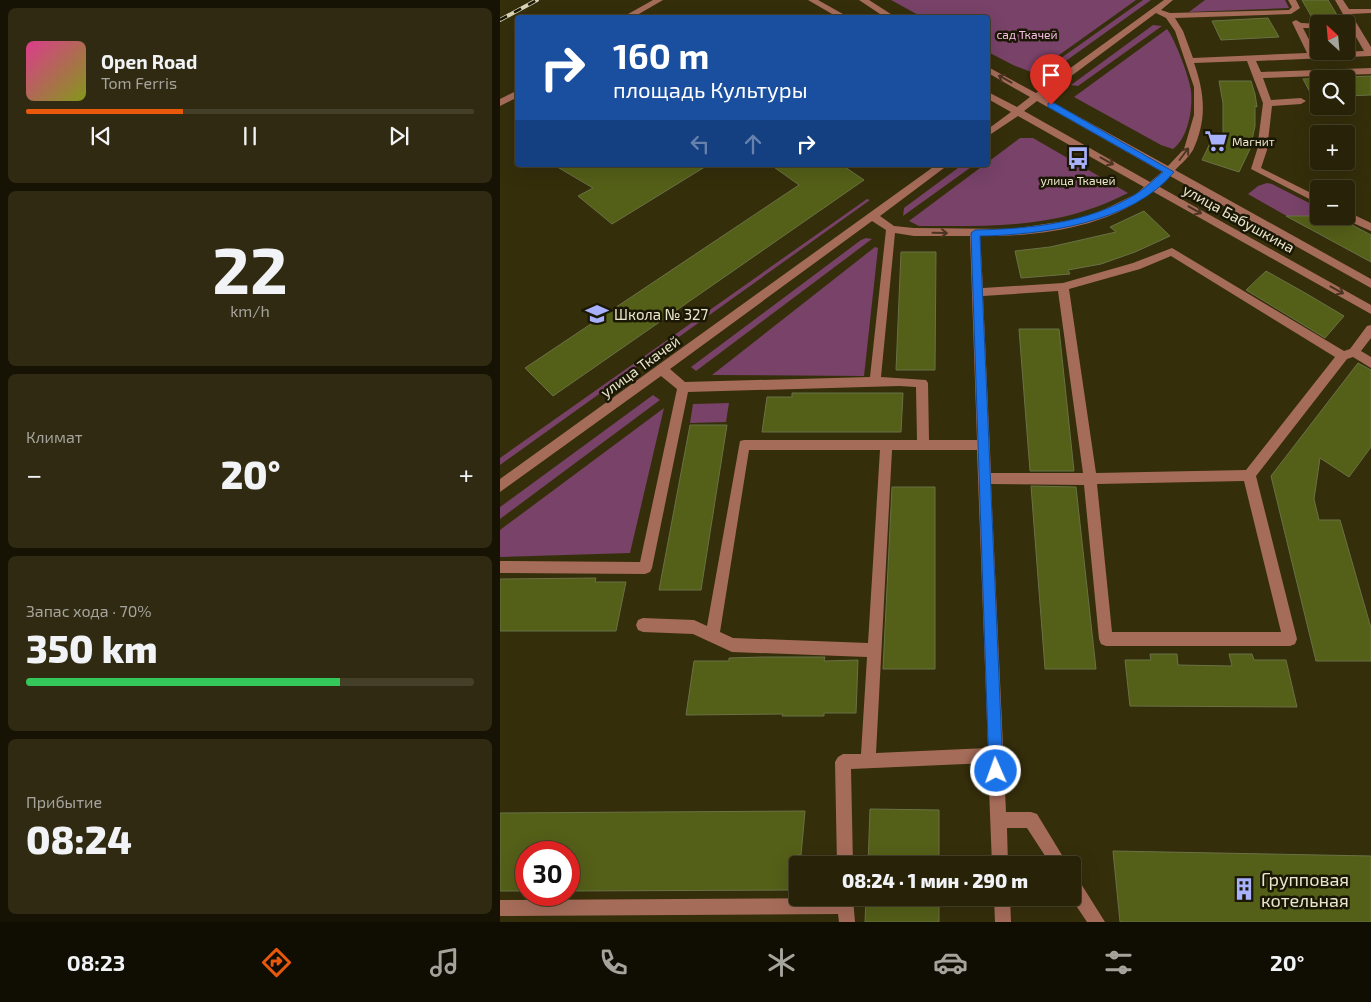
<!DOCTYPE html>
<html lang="ru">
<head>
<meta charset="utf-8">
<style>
	body { margin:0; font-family:"Exo 2",sans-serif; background:#302a12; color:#f1f3f6; height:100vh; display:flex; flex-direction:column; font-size:19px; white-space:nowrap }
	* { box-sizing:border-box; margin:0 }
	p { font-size:16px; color:#a5a49c }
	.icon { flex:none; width:28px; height:28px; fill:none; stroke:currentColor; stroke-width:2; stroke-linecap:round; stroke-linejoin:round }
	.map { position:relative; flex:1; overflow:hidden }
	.drawer { display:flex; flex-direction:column; gap:8px; padding:8px; background:#161304; width:500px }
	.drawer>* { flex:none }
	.top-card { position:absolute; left:15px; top:15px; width:475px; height:152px; border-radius:5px; box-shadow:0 5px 20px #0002,0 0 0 1px #443f29; background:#1a4fa0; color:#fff; overflow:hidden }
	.needle { width:32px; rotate:334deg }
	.buttons { position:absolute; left:810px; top:15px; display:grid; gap:10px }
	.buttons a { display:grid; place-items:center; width:45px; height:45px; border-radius:5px; background:#282208; box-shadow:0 5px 20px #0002,0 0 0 1px #443f29; font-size:25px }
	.speed { position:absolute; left:15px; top:841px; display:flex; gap:10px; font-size:25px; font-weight:700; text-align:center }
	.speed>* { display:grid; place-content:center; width:65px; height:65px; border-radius:50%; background:#282208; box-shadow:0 5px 20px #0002,0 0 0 1px #443f29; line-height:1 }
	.speed .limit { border:8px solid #d22; background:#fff; color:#111 }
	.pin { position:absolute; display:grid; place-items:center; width:42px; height:42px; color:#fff; margin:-51px -21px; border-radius:50% 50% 50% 0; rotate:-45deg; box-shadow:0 0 5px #0007 }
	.pin .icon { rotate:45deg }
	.me { position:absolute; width:55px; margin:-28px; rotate:358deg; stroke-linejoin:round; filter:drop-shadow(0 0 4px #0008) }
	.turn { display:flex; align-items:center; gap:18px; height:105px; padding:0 15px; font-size:22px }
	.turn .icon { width:65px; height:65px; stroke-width:2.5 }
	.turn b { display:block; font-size:35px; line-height:42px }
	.lanes { display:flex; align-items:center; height:48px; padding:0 15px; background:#0003; justify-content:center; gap:25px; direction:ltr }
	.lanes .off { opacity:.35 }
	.big { font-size:38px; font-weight:800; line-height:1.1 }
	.drawer .card { flex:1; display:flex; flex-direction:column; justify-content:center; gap:8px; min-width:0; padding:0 18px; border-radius:8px; background:#302a12 }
	.drawer .dial { align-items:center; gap:0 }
	.dial b { font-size:65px; line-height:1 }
	.song { display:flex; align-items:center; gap:15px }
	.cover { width:60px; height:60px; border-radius:8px; background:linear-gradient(135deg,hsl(330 70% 55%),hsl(70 70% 35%)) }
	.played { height:5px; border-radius:2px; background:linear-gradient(90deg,#ea580c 35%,#443f29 35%) }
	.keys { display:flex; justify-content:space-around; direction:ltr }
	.heat { display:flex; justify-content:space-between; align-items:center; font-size:28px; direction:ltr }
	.charge { height:8px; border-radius:4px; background:linear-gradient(90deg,#34c759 70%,#443f29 0) }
	.trip { position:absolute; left:289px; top:856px; width:292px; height:50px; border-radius:5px; background:#282208; box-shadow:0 5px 20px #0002,0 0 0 1px #443f29; font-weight:800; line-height:50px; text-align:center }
	.tab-bar { display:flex; height:80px; justify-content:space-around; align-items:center; background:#100e03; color:#a5a49c }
	.tab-bar .icon { width:35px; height:35px }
	.tab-bar .active { color:#ea580c }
	.tab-bar b { font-size:22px; color:#f1f3f6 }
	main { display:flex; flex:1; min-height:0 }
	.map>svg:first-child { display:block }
</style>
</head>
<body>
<main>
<section class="drawer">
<div class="card">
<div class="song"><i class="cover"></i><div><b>Open Road</b><p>Tom Ferris</p></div></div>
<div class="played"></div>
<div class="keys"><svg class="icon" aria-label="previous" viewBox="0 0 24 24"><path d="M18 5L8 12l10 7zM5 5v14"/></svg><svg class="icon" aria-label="pause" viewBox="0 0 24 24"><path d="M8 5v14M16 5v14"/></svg><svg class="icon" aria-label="next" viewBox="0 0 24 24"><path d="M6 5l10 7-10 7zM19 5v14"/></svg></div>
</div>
<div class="card dial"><b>22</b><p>km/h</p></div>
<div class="card"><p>Климат</p>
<div class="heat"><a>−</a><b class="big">20°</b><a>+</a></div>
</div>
<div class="card"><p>Запас хода · 70%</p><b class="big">350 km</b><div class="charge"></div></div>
<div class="card"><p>Прибытие</p><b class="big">08:24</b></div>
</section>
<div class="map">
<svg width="871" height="922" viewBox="0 0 871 922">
	<rect width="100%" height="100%" fill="#352e0b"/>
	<path fill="#784269" d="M391,0H636L534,73L513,65L488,52V18L422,17Z
		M643,0H651L542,78L537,75Z
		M705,0H785L789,8L689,12Z
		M653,25L662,26L578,86L571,85Z
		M667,29C675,39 690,79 691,91C693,109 688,138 673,149L661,145L574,97Z
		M520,138H533L628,193C558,229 495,226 419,226L409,221L484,165H488V162Z
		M462,165H474L403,216L404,208Z
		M767,183L772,184L819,208V210L804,226L748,194L758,186Z
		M367,199L370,200L0,465V458Z
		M366,238L372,239L196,371L191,367L361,240Z
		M375,247L378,248L364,376L212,375Z
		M153,395L160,400L0,519V507Z
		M229,403L226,422L190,423L193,404Z
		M164,408L130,553L0,557V530Z"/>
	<path fill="#545f18" stroke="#697245" d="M802,0H828L840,20L814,21Z
		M768,18L779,37L721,40L712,21Z
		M871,76V95L846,96V79H819V97L813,98L803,79Z
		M719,81H751L755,94L757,107L755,106V126L750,149L739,172L702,160L713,137L723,141V103Z
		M54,165H208L112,224L78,196L93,188Z
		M271,165H342L364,180L53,396L25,368L299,185Z
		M644,211L670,236L635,252L601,264L568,270L570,274L521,278L515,251L550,247L616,232L610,227Z
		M786,216H835L871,235V262Z
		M401,252H436L435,370H396Z
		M766,271L807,294L844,316L825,338L746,290Z
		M519,329H559L574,471H530Z
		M858,363L871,370V447L849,477L820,458L814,499L819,520H840L871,628V661H816L771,476Z
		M292,393H403L401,432H262L267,397H292Z
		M190,425H227L201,590H159Z
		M531,486L576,487L596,669H545Z
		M392,487H435V669H383Z
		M96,578L95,582H126L116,631H0V579Z
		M650,654H677L678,665L732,666L729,654H752L754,660H786L797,707L630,706L625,660H651Z
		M263,657H325L324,661L358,660L356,713H324V716H282L283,714L186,715L194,661H229V658Z
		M370,809L439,810V865H368Z
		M305,811L301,855H297L294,890L69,891V852H26V891H0V813Z
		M613,851L871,856V922H620Z
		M366,898H439V922H365Z"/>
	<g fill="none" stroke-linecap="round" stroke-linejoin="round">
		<path fill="#a66c5a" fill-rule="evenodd" d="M153,0H163L132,18H121Z
			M308,0H318L350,18H339Z
			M359,0H369L397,18H386Z
			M664,0H673L661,10L670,13L789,10L792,7L788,0H796L800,8L791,14L675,18L683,31L693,58L807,53L792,22L796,20L801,23L822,24H819V28H803L816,53L864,51L835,0H843L849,9H871V13L851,14L871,47V56L756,61L761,72L871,68V74L763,78L771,100L801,98L806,101L801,104L772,106L767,150L761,168L819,197V204L751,169L757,150L763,103L747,61L694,63C705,94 707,120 693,150C689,157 681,164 675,170L871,279V288L670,176L658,186L871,305V314L652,191C609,228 534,237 480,236L483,288L563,283L633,263L672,248L844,351L850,349L867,326L871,325V338L861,351L871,357V368L853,357L847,359L756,476L797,639L795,644L790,646H606L601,644L599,639L584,485L491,484L506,812H531L537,814L568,865H551L527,828H507L508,865H492L488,763L351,769L353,865H337L335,762L338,757L343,754H361L367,657L232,652L193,634L143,632L138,630L136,625L138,620L143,618L194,620L207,626L240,441L244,440H417L416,387L399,386L188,392L152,568L150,572L145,574L0,573V561L140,562L177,389L161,376L0,492V479L436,165H448L380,216L394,226L414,228L511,229L579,219L605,209L636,194L644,187L518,116L488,136V129L511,112L488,99V92L517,107L530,97L488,73V67L536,93ZM656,13L666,18L675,31L694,87V115L684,149L668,166L543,97ZM537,101L662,172L650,182L524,111ZM372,221L386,230L370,377L185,382L170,369ZM395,233L414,236H470L477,440H429L428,383L426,380L381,377ZM671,256L835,357L746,470L596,473L569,289L640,269ZM558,291L583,473H491L483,296ZM249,450H380L368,643L233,638L220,632ZM392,450H477L488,748L376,753ZM744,481L781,632H612L597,484Z
			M18,90V97L0,106V99Z
			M846,211L871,223V231L842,218L846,216Z
			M572,877L578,879L605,922H587L571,898H572Z
			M353,898L355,922H339L338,914L0,916V900Z
			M494,898H510L511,922H495Z"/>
		<defs>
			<path id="rail" d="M0,20L37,0"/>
		</defs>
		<use href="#rail" stroke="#d7d2b8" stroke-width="4"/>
		<use href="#rail" stroke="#1a1704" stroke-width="2.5" stroke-dasharray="8" stroke-linecap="butt"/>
	</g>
	<defs><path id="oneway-shaft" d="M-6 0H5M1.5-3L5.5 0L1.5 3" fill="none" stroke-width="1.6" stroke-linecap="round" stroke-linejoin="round" transform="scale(1.25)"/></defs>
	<g stroke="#4b3522">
		<use href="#oneway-shaft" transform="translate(505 79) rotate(-151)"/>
		<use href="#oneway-shaft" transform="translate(684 154) rotate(-53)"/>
		<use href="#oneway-shaft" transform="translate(607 161) rotate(29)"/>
		<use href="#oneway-shaft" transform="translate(695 210) rotate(29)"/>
		<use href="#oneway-shaft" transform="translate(440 233) rotate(1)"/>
		<use href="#oneway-shaft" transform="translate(837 290) rotate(29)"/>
	</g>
	<path fill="#1a73e8" stroke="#114b97" d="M548,103H554L674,172C633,223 541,235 480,236L503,771L501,776L496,778L491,776L489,771L471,233L475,230C530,229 589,223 636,194C646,188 654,179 663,172L548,107Z"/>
	<defs>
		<symbol id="supermarket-bare" viewBox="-9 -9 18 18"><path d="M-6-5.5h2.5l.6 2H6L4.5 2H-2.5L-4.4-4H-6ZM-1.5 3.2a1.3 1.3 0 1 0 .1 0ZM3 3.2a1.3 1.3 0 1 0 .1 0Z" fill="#a7b1fc" stroke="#1a1704" stroke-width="2.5" paint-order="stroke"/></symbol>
		<symbol id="bus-bare" viewBox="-9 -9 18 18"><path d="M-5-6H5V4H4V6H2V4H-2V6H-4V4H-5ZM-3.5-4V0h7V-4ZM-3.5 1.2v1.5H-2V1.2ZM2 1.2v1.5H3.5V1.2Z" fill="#a7b1fc" stroke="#1a1704" stroke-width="2.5" paint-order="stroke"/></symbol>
		<symbol id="school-bare" viewBox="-9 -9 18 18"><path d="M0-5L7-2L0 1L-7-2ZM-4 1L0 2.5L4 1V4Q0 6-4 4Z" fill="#a7b1fc" stroke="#1a1704" stroke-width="2.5" paint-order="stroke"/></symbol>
		<symbol id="building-bare" viewBox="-9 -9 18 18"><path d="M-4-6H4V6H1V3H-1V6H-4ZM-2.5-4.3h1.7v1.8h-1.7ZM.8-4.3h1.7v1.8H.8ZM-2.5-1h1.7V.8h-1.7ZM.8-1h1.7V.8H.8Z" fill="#a7b1fc" stroke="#1a1704" stroke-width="2.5" paint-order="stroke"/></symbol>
	</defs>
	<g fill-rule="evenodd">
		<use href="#supermarket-bare" x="700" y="125" width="32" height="32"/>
		<use href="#bus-bare" x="562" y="142" width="32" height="32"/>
		<use href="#school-bare" x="81" y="298" width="32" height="32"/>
		<use href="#building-bare" x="728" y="873" width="32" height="32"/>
	</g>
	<g text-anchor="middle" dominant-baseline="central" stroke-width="5" stroke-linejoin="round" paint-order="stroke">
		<g font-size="12" fill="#fabde8" stroke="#1a1704">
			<text x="527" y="34">сад Ткачей</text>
		</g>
		<g font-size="12" fill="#ebe7ce" stroke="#1a1704" text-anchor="start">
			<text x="732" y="141">Магнит</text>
			<text x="578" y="180" text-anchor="middle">улица Ткачей</text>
		</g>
		<g font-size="15" fill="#ebe7ce" stroke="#1a1704">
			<text transform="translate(739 218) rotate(29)">улица Бабушкина</text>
			<text transform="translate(140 366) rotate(-36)">улица Ткачей</text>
		</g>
		<g font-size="15" fill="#ebe7ce" stroke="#1a1704" text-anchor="start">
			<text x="114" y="314">Школа № 327</text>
		</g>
		<g font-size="18" fill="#ebe7ce" stroke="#1a1704" text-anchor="start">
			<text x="761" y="879">Групповая<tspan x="761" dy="21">котельная</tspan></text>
		</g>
	</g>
</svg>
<div class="buttons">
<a><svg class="needle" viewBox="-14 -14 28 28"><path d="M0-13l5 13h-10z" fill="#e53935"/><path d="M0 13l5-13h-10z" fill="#a5a49c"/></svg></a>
<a><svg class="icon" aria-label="search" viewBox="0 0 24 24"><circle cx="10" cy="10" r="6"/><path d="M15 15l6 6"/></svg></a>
<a>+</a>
<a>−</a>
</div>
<div class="speed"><div class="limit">30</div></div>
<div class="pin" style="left:551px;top:105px;background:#d93025"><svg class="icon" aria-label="arrive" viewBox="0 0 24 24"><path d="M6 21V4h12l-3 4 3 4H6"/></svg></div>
<svg class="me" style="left:496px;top:771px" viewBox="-20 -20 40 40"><circle r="17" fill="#1a73e8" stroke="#fff" stroke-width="3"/><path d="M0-11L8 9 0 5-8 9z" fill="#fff"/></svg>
<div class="trip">08:24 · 1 мин · 290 m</div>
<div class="top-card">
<div class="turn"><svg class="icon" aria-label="right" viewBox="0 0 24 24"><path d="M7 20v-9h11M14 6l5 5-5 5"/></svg><div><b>160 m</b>площадь Культуры</div></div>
<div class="lanes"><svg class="icon off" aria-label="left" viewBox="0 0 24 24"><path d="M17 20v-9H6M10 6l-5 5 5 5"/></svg><svg class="icon off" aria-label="ahead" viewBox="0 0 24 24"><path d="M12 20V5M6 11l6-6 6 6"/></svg><svg class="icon" aria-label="right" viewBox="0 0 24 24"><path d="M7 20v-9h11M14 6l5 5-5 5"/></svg></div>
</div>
</div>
</main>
<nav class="tab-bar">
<b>08:23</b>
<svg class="icon active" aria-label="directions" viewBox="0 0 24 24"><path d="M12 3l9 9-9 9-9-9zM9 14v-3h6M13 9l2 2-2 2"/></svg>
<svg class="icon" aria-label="music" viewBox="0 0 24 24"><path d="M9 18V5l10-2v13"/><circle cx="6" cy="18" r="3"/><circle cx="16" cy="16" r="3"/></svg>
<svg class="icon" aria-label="phone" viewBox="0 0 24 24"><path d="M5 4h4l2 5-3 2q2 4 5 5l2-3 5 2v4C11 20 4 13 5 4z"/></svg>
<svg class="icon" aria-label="climate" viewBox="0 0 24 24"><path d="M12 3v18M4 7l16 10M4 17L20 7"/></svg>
<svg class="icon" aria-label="car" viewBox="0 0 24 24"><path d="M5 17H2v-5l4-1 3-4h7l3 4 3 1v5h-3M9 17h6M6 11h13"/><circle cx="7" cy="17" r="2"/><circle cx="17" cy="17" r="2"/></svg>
<svg class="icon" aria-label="filters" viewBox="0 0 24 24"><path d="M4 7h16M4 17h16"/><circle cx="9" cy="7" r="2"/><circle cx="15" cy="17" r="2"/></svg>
<b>20°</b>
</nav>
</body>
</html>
